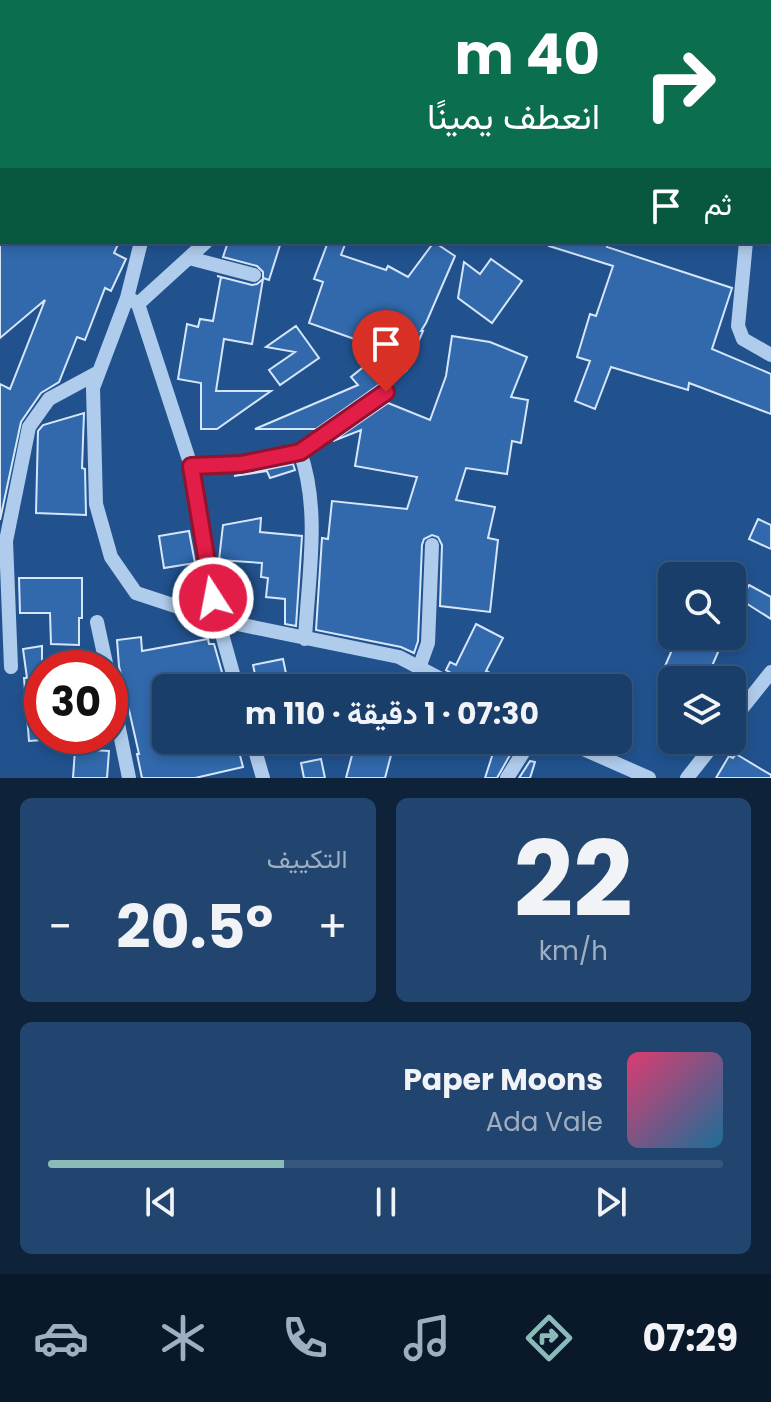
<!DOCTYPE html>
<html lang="ar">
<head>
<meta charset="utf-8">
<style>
	body { margin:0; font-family:Poppins,Vazirmatn,sans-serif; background:#224570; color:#f1f3f6; direction:rtl; height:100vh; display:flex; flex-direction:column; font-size:30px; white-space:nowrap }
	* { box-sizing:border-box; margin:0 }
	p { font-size:26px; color:#9faec1 }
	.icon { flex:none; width:44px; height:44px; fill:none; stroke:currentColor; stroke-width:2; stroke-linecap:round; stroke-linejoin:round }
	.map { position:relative; height:778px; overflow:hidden; direction:ltr }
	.drawer { display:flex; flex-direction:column; gap:20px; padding:20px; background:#0e223a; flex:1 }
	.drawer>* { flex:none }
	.banner { position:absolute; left:0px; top:0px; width:772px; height:244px; box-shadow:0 4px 12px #0003,0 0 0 2px #37577e; direction:rtl; background:#0b6e4f; color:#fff; overflow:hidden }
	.controls { position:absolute; left:658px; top:562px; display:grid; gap:16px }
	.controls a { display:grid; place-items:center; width:88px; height:88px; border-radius:12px; background:#193e6a; box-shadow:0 4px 12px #0003,0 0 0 2px #37577e; font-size:40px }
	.speed { position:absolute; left:24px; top:650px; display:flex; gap:16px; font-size:40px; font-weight:700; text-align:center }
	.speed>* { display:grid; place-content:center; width:104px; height:104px; border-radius:50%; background:#193e6a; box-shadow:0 4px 12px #0003,0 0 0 2px #37577e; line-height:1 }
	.speed .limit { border:12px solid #d22; background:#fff; color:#111 }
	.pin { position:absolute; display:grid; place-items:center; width:68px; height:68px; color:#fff; margin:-82px -34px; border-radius:50% 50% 50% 0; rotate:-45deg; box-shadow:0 0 8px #0007 }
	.pin .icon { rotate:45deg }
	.me { position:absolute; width:88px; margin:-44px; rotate:349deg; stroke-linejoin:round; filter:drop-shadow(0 0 6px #0008) }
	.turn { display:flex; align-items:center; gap:28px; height:168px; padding:0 40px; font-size:36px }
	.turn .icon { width:104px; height:104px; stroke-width:2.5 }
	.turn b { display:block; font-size:56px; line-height:68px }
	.then { display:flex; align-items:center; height:76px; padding:0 40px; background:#0003; gap:16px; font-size:30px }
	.big { font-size:60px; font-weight:700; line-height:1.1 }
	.drawer .tile { flex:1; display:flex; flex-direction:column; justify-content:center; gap:12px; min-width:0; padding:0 28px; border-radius:12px; background:#224570 }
	.drawer .dial { align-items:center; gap:0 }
	.dial b { font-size:104px; line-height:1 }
	.song { display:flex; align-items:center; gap:24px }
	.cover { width:96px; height:96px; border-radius:12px; background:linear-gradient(135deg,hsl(340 70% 55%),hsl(200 70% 35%)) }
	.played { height:8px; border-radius:4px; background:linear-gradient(90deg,#8bbbb9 35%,#37577e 35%) }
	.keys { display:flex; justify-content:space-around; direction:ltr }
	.heat { display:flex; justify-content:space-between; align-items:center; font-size:44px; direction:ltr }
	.drawer .tiles { flex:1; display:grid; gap:20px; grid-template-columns:1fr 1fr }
	.tile:last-child { grid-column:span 2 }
	.trip { position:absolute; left:152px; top:674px; width:480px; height:80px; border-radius:12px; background:#193e6a; box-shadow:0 4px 12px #0003,0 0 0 2px #37577e; font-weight:700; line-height:80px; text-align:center; direction:rtl }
	.tab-bar { display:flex; height:128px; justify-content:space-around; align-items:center; background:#0a192a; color:#9faec1 }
	.tab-bar .icon { width:56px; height:56px }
	.tab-bar .active { color:#8bbbb9 }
	.tab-bar b { font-size:36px; color:#f1f3f6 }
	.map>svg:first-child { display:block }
</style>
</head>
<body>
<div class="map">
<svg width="771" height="778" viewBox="0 0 771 778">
	<rect width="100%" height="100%" fill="#21528e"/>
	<path fill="#3169ac" stroke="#d6e6f9" stroke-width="2" d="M0,242H119L114,253L126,259L111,291L105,288L85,340L77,337L59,382L41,393L21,422L0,520V384L10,389L45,300L0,338Z
		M228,242H281L269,280L263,278V272L257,266L223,257Z
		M328,242H346L341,255L386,270L388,266L408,277L434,242L455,256L426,323L421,331H423L408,366L359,345L360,341L309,323L323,282L314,279Z
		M550,242H609L607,247L732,288L712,349L771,374V414L689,383L688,390L611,367L595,409L575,401L590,361L577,357L590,314L596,316L613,266L549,246Z
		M491,259L522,281L492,323L458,298L464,262L480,274Z
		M217,276L252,285L257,284L263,279L252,344L224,339L216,391H271L217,429H201V383L178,379L187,324L198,327L200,319L213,321L221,277Z
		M296,326L319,358L280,385L269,370L295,352L266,347Z
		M452,336L490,342L527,357L511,397L528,400L521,443L512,441L507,474L466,468L456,500L495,507L488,538L498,540L490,612L440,606L442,545L438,537L432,535L424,539L422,545L418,641L414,653L401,647L316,630L322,538L328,539L332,501L407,509L417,477L355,466L361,430L333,441L388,403L430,420L446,376Z
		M371,361L383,375L405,366L407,370L391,383L380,384L316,429H255L358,385L351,377Z
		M84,413L82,468L85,469L86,515L36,513L38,431L43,425Z
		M293,464L295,470L270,478L267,471L234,476Z
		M261,518L260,532L302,536L296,626L285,624V599L266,597L268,578L261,577L262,563L219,560L223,525Z
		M758,519L771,525V549L749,539Z
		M189,531L195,563L164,568L159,536Z
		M19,578H82V618H79V645L51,644L50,613H20Z
		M749,585L771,597V619L741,600Z
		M476,624L503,638L486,671L520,688H468L463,680L446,670L450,662L456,665Z
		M678,636H725L706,680H659Z
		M141,637L142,651L208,639L209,644H214L225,683L199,688H166V694L154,697L166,740H236L243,767L195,778H142L137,754H139L119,666L117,640Z
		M42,646V740L29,741L24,678H27L23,649Z
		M283,659L289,688H258L253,665Z
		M356,740H395L385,778H346Z
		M75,749L109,751L107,778H73Z
		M494,750L510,755L497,778H485Z
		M736,754L771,775V778H716L729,756L733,758Z
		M321,759L325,778H304L301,763Z
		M530,761L535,762L530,778H519Z"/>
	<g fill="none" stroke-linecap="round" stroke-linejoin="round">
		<path stroke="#b0ccec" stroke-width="14" d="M89,0L93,2
			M144,2V0
			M315,2L317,0
			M475,2L477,0
			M770,61L771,55
			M0,73L2,74
			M141,242L127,298L93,388L96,504L111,557L136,593L218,620L399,657L458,688
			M746,242L738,326L743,339L771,355
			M189,258L254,275
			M132,300L138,304L206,242
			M138,304L191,466L218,620L237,688
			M300,452C321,510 308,578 305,639
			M191,466L241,464L300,452L386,392
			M97,622L107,668
			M11,667L6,541L29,427L49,399L99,372
			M419,668L428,643L432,545
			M110,684L129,778
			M732,721L771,672
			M252,740L263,778
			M563,740L649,778
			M507,778L531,740
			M687,778L717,740"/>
	</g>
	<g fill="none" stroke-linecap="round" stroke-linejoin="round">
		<defs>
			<path id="route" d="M213,598L191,466L241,464L300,452L386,392"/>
		</defs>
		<use href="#route" stroke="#92132f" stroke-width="20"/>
		<use href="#route" stroke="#e11d48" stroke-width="14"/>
	</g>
</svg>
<div class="controls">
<a><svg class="icon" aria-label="search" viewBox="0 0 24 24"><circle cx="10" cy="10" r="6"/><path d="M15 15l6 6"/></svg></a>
<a><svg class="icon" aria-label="layers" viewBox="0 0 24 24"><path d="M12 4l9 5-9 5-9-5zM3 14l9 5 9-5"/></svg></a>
</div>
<div class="speed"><div class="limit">30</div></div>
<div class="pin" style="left:386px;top:392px;background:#d93025"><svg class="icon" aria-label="arrive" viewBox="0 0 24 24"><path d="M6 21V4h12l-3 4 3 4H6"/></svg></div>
<svg class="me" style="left:213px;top:598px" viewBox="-20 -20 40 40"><circle r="17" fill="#e11d48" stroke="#fff" stroke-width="3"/><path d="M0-11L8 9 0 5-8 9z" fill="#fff"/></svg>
<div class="trip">07:30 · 1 دقيقة · 110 m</div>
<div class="banner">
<div class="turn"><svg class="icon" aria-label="right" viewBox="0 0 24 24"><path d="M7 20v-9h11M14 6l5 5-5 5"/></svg><div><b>40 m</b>انعطف يمينًا</div></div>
<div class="then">ثم<svg class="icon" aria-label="arrive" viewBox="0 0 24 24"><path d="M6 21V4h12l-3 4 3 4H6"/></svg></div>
</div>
</div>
<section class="drawer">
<div class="tiles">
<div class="tile dial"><b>22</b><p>km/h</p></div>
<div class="tile"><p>التكييف</p>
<div class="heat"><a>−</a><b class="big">20.5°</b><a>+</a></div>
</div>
<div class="tile">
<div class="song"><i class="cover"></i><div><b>Paper Moons</b><p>Ada Vale</p></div></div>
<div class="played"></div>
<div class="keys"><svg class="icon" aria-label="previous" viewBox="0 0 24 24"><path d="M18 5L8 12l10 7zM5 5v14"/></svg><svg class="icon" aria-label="pause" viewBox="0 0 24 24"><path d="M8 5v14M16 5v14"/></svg><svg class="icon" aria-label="next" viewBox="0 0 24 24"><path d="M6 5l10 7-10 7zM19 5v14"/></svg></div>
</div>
</div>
</section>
<nav class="tab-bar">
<b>07:29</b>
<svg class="icon active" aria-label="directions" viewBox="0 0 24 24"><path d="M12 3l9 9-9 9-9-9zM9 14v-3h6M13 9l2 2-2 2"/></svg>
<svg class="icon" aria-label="music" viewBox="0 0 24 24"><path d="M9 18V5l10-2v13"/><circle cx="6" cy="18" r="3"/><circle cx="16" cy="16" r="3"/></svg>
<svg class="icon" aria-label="phone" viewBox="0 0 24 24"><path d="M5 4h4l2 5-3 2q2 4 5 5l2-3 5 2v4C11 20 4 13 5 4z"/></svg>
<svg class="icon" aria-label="climate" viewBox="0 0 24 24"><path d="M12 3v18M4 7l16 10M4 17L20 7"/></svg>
<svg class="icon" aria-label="car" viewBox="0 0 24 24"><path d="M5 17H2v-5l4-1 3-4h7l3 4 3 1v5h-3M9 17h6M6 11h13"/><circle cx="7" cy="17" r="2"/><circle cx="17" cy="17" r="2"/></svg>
</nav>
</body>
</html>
